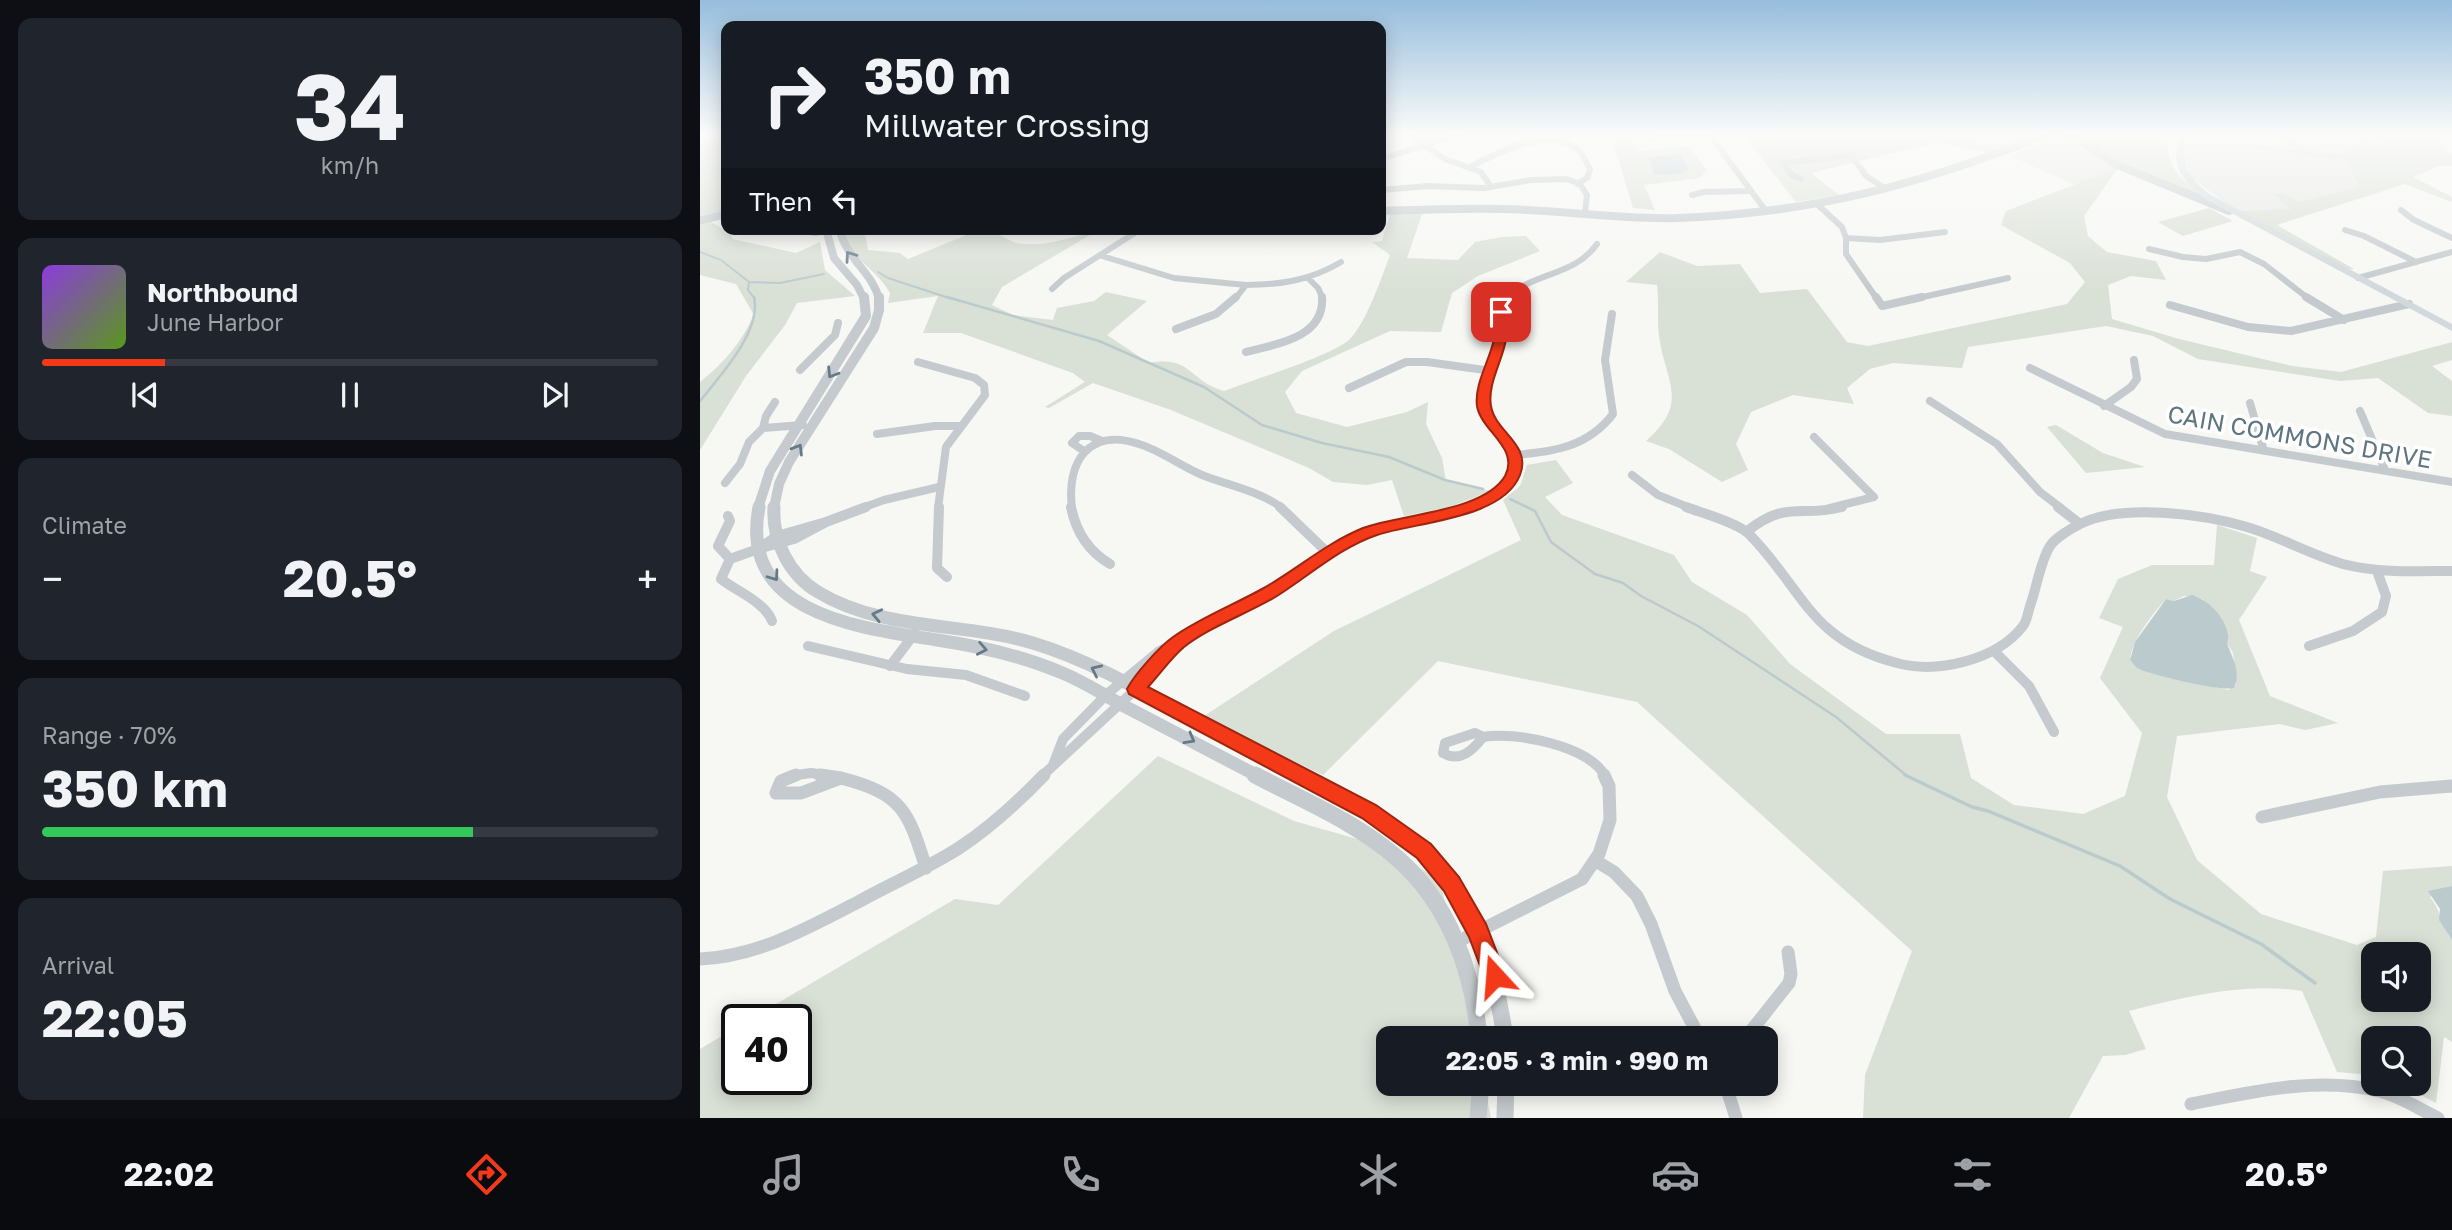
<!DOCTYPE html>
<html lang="en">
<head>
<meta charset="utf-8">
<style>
	body { margin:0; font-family:"Golos Text",sans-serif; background:#20242c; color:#f1f3f6; height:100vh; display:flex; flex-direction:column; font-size:26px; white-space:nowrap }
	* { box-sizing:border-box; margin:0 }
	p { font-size:23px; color:#9ea1a6 }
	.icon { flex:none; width:38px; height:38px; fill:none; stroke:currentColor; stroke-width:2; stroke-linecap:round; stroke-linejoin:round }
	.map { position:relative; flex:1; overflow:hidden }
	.drawer { display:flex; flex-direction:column; gap:18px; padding:18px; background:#0d0f14; width:700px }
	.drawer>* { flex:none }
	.guide { position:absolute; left:21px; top:21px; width:665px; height:214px; border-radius:14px; box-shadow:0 4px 18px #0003; background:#171b24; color:#f1f3f6; overflow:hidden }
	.controls { position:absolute; left:1661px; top:942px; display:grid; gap:14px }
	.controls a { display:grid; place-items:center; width:70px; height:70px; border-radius:14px; background:#171b24; box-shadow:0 4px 18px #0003; font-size:35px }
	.speed { position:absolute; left:21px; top:1004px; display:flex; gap:14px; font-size:35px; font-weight:700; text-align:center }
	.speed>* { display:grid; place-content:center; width:91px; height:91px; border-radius:50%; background:#171b24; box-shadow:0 4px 18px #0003; line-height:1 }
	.speed .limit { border:4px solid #111; border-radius:10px; background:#fff; color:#111 }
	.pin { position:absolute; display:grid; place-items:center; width:60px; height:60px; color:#fff; margin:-30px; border-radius:14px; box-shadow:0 4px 10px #0006 }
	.me { position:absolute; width:77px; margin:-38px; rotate:341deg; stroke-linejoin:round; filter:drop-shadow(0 0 5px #0008) }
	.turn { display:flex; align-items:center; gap:24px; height:147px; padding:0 28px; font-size:32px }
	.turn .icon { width:91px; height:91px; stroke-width:2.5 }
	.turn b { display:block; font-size:49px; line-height:60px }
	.then { display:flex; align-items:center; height:66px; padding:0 28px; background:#0003; gap:14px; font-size:26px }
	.big { font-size:52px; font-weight:700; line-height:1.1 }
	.drawer .tile { flex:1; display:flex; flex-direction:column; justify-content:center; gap:10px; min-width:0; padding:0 24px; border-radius:14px; background:#20242c }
	.drawer .dial { align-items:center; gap:0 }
	.dial b { font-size:91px; line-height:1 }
	.song { display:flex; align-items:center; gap:21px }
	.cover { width:84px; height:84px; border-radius:10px; background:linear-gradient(135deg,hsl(270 70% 55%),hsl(90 70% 35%)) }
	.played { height:7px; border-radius:4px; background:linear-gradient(90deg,#f33918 20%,#363941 20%) }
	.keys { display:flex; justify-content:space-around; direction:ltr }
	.heat { display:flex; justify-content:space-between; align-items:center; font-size:38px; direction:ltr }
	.charge { height:10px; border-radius:5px; background:linear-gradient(90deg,#34c759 70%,#363941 0) }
	.trip { position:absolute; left:676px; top:1026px; width:402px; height:70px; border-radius:14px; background:#171b24; box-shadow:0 4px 18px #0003; font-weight:700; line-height:70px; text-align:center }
	.tab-bar { display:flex; height:112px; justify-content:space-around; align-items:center; background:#090b0e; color:#9ea1a6 }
	.tab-bar .icon { width:49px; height:49px }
	.tab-bar .on { color:#f33918 }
	.tab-bar b { font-size:32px; color:#f1f3f6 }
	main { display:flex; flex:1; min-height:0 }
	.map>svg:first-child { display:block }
</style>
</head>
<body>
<main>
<section class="drawer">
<div class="tile dial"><b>34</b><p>km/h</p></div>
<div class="tile">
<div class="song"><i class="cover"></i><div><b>Northbound</b><p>June Harbor</p></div></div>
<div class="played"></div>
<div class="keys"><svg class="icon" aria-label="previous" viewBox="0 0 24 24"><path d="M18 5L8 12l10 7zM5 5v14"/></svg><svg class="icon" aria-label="pause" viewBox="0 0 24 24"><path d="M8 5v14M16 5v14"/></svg><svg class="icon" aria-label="next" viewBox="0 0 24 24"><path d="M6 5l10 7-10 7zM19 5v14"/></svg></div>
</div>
<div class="tile"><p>Climate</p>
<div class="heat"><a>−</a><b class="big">20.5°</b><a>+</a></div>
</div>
<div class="tile"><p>Range · 70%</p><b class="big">350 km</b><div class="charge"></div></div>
<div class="tile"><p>Arrival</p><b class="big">22:05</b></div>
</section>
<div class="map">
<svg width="1752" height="1118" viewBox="0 0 1752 1118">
	<rect width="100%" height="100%" fill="#f7f7f4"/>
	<path fill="#e5e7e5" d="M1245,134H1373L1418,168L1375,185L1310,156L1343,141L1332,135L1295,149Z
		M1491,134H1573L1596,150L1553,144L1551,149L1647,162L1659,186L1601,202L1582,193L1574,195L1592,209L1535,211L1490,176L1483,153Z
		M1581,134H1683L1681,144L1658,142L1648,154L1614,149L1596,143Z"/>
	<path fill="#d9e0d5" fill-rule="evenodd" d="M898,134H926L940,151L988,146L1007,170L1000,178L944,185L955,210L933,208L913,142ZM979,154L989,169L955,175L949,157Z
		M1043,134H1245L1295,149L1291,153L1237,142L1111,173L1139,195L1096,202Z
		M1373,134H1428L1468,142C1465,170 1488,184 1507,200C1461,182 1414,164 1373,134Z
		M1573,134C1584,134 1590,141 1600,145C1616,150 1631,153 1647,154L1658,142L1681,144L1683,134H1735L1752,155V166H1739L1713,177L1752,197V202L1705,184L1577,225L1654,269H1649L1535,211L1591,209L1573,194L1582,193L1601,202L1659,186L1647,162L1551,149L1552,144L1596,150Z
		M26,137V211L0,217V141Z
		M1418,168L1384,216L1388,236L1407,252L1456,261L1466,280L1431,276L1408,285L1412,319L1479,339L1592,366L1641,372L1752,342V360L1732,366L1752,381V416L1728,413L1678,378L1640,381L1498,359L1453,336L1406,326L1268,347L1262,368L1193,363L1170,369L1147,388L1154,404L1093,395L1051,412L1036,444L1048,470L1022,482L969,449L946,441C990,402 966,384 959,336C957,319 959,302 957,285L926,282L960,252L997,266L1040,264L1060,293L1107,289L1147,342L1168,346L1367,304L1385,282L1370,263L1301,225L1306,211Z
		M1509,208L1533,221L1483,236L1458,222Z
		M723,211L707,258L758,260L775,242L802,237L826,236L840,251L778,276L752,293L741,332L690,331L602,371L585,392L596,413L647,427L707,412L728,402L726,424L742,458L746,481L791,491L750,507L704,516L692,480L667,485L633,482L609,468L471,410L393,383L349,408L345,407L385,382L373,373L261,333H223L238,296L188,303L190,293C175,266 150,262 144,229H164L168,250L200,253L208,259L281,229C295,229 304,240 317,243C343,248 370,237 395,232L302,287L292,305L313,315L353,320L357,308L394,301L406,292L447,301L407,335L449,363C492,355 488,381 524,391C550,381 634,355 650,339C667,321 681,279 690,255L672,242L682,241L691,212Z
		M11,222L30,233L33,239L96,253L120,242L125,270L155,296L97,303L85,325L46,376L0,450V382C25,362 40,344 54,315L36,284L0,275V225Z
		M1356,425L1403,453L1445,467L1386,473L1347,427Z
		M856,460L873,483L845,497L862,515L974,555L992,582L1047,615L1090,664L1186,734H1260L1271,778L1314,805L1383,814L1425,796L1442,733L1400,678L1423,627L1399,618L1418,579L1452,565H1514L1517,525L1557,538L1550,571L1567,577L1539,620L1570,696L1638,723L1605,730L1580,724L1477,736L1467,797L1497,860L1561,914L1657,945L1676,937L1683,871L1752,866V886L1744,888L1730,897C1741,910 1742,927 1752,940V1042L1744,1037L1736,1103L1698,1083H1718V1038H1673V1075L1637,1072L1602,991C1545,982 1484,997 1429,1011L1446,1049L1425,1055L1403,1056L1369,1118H1163L1165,1075L1212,951L937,702L738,661L623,775L501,718L634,631L821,540L803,500L820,486L827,465ZM1484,596L1502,599L1521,617L1527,632V643L1533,653L1536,685L1528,690L1439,669L1430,660C1431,641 1454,612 1466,599L1474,601ZM1673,954H1718V999H1673Z
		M458,756L594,821L685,847L740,880L774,1038H688V1083H784L791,1118H0V1049L37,1027V1080H96V1020H49L255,899L298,905Z"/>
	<path fill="#bbcacd" d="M980,154L989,169L983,173L954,175L949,157Z
		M1492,595C1509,601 1525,616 1528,635C1529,640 1526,640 1528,646C1533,659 1541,673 1534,688C1523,692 1447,674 1437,668C1435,666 1432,662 1430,660L1435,642L1466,599L1474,601Z
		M1752,886V940L1739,920L1740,909L1728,891Z"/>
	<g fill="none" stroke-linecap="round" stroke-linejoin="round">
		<path stroke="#bbcacd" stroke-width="2" d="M0,135L16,134
			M0,252L21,260L49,282L48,290L55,299
			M178,272L188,278L252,299
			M49,282L80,283L124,274"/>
		<path stroke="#bbcacd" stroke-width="2.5" d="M247,297L399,341L504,387L562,425L622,443L689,457L745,480L783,489
			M0,401C20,376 62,331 54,297
			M810,499L835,511L851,542L895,574L923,583L941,596L998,626L1136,717L1207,776"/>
		<path stroke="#bbcacd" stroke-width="3.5" d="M1205,775L1272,807L1288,811L1420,866L1470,899L1561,944L1615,983"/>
		<path stroke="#c4cacd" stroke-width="6" d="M708,134L745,159L781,172L791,187
			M1009,134L1066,211
			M953,139L962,135L1010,136
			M1150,153L1166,176L1186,189
			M688,157L758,134
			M1082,163L1153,156
			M1082,163L1093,176L1101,179
			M770,167C797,153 849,125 879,150C883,154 887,164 890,169L887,178L877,184
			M681,190L728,186L784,188L831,180L867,179L880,184L887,195L885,213
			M992,195L1004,192L1049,191
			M1118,205L1142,227L1146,238V254L1177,299
			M1701,210L1714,220L1752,238
			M94,229L115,233L139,229
			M221,229H224
			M453,229L502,232
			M1645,230L1664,236L1716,262
			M1146,238L1180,240L1245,232
			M1449,249L1483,257L1506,259L1540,252L1564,264L1609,299
			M402,256L474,278L546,285L535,299
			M1658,278L1752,252
			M609,279L618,288L623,299
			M546,285C581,285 611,280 641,262
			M352,289L364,278L441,229
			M805,299C832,272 874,277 897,244
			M1214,299L1308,278"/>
		<path stroke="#c4cacd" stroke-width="8" d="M1176,297L1182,306L1222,297
			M1606,297L1644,320
			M1470,305L1548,327L1591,331L1709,304
			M476,329L516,314L536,297
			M546,352C576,344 625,338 622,297
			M218,362L275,378L284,385L285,395L246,447L238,508
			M1330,368L1465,434L1752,482
			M100,370L135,335L138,323
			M649,388L706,362H727L792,371
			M1230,401L1297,444L1340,492L1361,508
			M1550,403L1564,451
			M1404,406L1431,387L1437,379L1434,360
			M1660,411L1685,470
			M63,428L103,425
			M177,434L235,426H259
			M1114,437L1174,497L1130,508
			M384,451L372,443L379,436H390L402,441
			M814,455C853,452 888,447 913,414L905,360L912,314
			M932,475L958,495L990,508
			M25,483L40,464L49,442L63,428L66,416L75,402
			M162,508L184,500L239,487
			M372,508C366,462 389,427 439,444C462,451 480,466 502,475C527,485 560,491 582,508
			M764,508C790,502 829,478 811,446C803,432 787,423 784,406C780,385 796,360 800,339C802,326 802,313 803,301L807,297"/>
		<path stroke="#c4cacd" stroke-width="10" d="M239,507L237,568L247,577
			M371,507C376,532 388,551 410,564
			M580,507L629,554
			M986,507C1002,513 1038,523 1049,534C1104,590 1110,641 1197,663C1237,674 1297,660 1323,626C1327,621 1328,612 1330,606C1337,587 1340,562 1350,546C1355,538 1372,528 1380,524C1422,503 1503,514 1547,527C1581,537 1612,556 1647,565C1681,573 1716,571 1752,571
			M1358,507L1380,524
			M28,516L30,521L18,546L30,559L21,579C36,591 65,602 72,621
			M126,522L94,539L58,549L77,536Z
			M126,522L166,507
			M1046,532C1088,499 1099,518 1142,507
			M30,559L58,549
			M108,646L207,669L266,675L325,696
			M1609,646L1653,631L1682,612L1686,596L1677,571
			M1294,651L1329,686L1354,732
			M190,666L215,633
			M775,733L783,737C773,750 760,763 743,753L745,743Z
			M783,737C814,731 890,746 905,776
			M353,765L363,739L407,694L458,652L570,592L645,543L669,532L771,507
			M90,776L111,773L133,776
			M342,776L436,689L477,644"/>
		<path stroke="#c4cacd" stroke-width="13" d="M96,775L81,781L76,793H101L141,778
			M120,775L141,778
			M141,778C203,794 208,811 226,868
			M1562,817L1680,792L1752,786
			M896,861L914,872L937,896L951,924L975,991L1000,1038
			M757,942L882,879L899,854L910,820L909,786L904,775
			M0,959C59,956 108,928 160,901C192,883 228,868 259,848C291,827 318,802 344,775
			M1042,1038L1051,1031L1089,983L1091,974L1088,952
			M1025,1083L1036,1118
			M1491,1104C1552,1092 1617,1076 1679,1091C1700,1096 1719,1109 1738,1118"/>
		<path stroke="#c4cacd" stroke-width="8" d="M1370,134L1415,164L1529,211
			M681,211C722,210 762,208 803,209C861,210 920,220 978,218C1114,213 1222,184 1348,134
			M0,221L26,214
			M126,229L134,258L157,285L164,299
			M139,229C148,261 173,273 179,299"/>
		<path stroke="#c4cacd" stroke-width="10" d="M58,508L70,471L166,316L164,297
			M74,508L79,484L89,462L174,328L179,310V297"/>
		<path stroke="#c4cacd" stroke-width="13" d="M59,507C38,615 161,628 237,640C278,646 322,656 360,672C383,681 404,695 426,707C470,730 514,753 558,776
			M74,507C72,540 89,575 118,592C182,631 263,622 333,643C395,662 449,695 505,726C538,744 571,760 604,776"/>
		<path stroke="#c4cacd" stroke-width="17" d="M555,775C602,800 656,822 697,858C749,903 773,971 779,1038
			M601,775C732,839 783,889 805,1038
			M778,1118L781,1083
			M805,1118L806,1083"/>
		<path fill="#d2d9dc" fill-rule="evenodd" d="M1480,134H1488C1479,164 1488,177 1511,195L1752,324V331L1505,199C1481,180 1470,165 1480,134Z"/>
	</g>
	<defs><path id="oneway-chevron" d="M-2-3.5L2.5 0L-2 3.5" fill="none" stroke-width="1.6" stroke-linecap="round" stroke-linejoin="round" transform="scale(1.75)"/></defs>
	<g stroke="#647a86">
		<use href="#oneway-chevron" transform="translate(150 256) rotate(-125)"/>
		<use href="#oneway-chevron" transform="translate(132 373) rotate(122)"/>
		<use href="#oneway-chevron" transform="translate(98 449) rotate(-59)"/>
		<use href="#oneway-chevron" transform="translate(74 576) rotate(54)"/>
		<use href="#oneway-chevron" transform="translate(177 615) rotate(-168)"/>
		<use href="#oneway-chevron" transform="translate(282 649) rotate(11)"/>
		<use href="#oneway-chevron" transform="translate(396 670) rotate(-155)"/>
		<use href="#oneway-chevron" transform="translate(490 739) rotate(29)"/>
	</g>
	<linearGradient id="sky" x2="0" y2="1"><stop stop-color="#96bddd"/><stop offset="0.46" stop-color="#fbfbfa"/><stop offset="1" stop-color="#fbfbfa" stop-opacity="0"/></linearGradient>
	<rect width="1752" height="291" fill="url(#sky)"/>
	<path fill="#f33918" stroke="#9e2510" stroke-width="2" d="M801,308L807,312C807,321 807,330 806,339C803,360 787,384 791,406C795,432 832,444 820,475C803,519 716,522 677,535C641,547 610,575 577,596C549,613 509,627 484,647C471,658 460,674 448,687L676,805L731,844L759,877L786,924L806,976L803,984L795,988L787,984L769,937L744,891L717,858L662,818L429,694L427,689C434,675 460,646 473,637C500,618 533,605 562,589C596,570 626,543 663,528C700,514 784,512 805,476C820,448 781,431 777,406C774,384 790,360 794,339C795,330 794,321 795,312Z"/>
	<g text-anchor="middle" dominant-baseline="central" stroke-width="7" stroke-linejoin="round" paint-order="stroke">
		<g font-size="24" fill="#5f7682" stroke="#fff">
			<text transform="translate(1600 436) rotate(10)">CAIN COMMONS DRIVE</text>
		</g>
	</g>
</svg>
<div class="controls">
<a><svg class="icon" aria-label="sound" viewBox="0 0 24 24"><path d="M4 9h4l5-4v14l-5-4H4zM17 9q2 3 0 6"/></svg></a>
<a><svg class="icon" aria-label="search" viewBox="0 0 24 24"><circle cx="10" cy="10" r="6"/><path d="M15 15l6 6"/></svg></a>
</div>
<div class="speed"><div class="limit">40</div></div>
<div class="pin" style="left:801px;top:312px;background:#d93025"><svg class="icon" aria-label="arrive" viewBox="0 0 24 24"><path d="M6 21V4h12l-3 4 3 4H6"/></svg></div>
<svg class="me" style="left:795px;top:976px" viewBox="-20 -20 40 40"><path d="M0-17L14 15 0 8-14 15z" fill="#f33918" stroke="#fff" stroke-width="4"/></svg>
<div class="trip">22:05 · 3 min · 990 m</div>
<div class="guide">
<div class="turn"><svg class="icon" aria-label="right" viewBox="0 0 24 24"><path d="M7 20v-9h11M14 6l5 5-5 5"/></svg><div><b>350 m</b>Millwater Crossing</div></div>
<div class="then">Then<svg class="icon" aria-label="left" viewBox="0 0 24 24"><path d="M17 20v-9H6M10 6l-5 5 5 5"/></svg></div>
</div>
</div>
</main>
<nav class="tab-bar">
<b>22:02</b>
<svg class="icon on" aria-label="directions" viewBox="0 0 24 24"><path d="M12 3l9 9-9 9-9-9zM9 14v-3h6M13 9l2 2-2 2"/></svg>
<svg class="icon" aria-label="music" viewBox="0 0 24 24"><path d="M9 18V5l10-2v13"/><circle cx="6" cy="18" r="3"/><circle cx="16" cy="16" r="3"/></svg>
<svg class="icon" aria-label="phone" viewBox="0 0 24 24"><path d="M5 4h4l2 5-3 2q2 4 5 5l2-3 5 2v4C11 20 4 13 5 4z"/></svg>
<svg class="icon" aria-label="climate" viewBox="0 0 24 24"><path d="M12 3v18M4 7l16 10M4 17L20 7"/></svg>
<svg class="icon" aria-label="car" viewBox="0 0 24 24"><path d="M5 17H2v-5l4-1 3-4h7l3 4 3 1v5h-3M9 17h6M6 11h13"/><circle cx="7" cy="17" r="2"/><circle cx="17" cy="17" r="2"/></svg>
<svg class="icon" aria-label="filters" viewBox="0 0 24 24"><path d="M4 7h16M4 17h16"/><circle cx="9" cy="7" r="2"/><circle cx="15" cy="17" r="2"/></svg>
<b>20.5°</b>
</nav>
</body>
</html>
